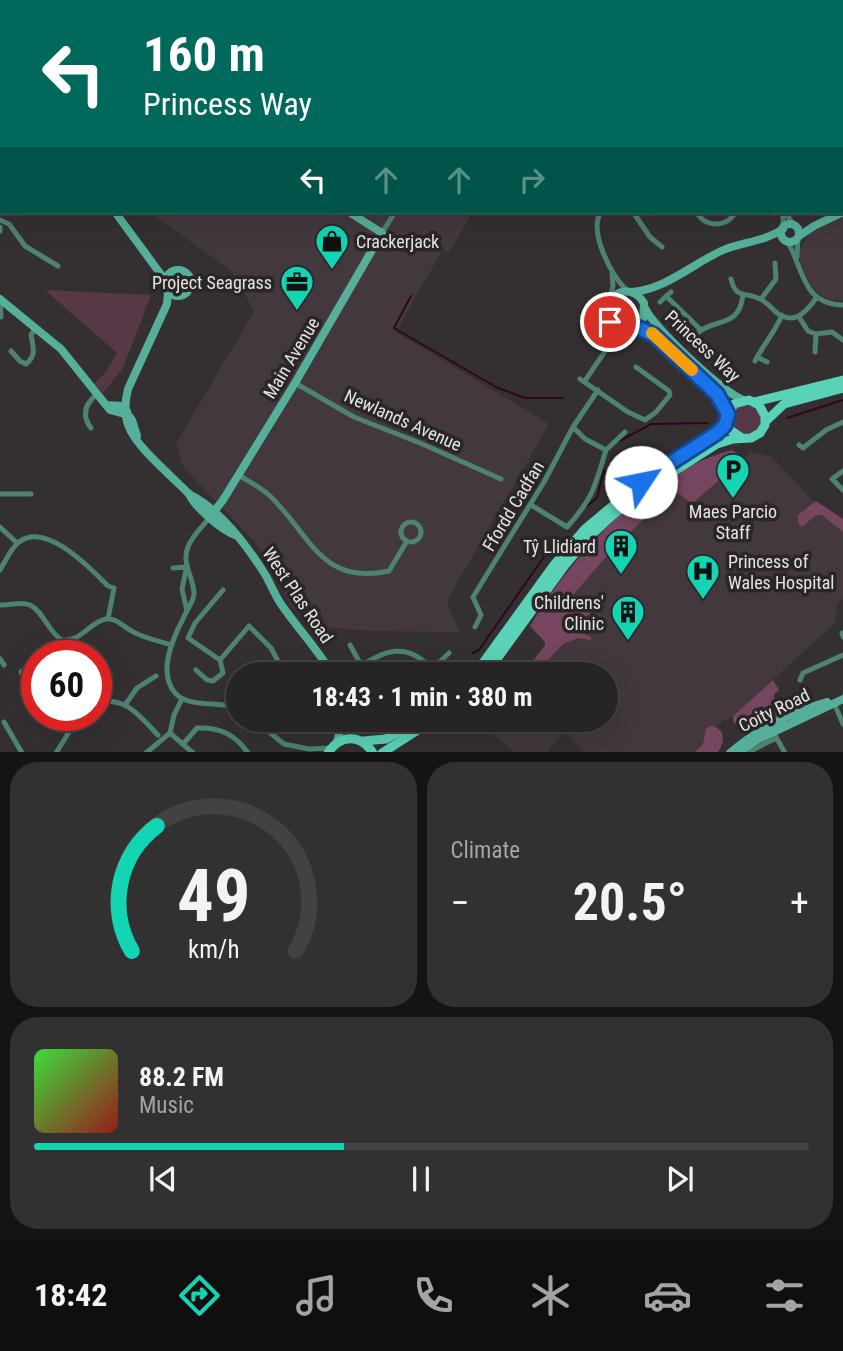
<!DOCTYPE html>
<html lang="en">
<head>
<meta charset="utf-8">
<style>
	body { margin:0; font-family:"Roboto Condensed",sans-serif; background:#333032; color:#f1f3f6; height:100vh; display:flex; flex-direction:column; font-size:26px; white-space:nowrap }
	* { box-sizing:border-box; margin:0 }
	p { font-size:23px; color:#a4a4a7 }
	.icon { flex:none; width:38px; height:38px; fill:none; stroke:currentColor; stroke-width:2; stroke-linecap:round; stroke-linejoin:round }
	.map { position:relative; height:752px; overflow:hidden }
	.details { display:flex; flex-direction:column; gap:10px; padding:10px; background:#151415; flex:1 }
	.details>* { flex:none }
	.top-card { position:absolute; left:0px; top:0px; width:844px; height:214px; box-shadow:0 7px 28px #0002,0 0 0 2px #434143; background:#00695c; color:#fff; overflow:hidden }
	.speed { position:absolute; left:21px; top:640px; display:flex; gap:14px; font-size:35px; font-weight:700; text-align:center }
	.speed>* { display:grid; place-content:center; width:91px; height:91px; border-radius:50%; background:#272426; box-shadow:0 7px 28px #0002,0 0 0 2px #434143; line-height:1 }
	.speed .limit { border:10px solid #d22; background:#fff; color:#111 }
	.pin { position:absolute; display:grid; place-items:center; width:60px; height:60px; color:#fff; margin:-30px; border:4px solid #fff; border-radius:50%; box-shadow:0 2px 7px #0007 }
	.me { position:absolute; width:77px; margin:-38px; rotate:56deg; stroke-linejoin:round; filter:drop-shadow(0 0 5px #0008) }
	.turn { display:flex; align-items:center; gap:24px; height:147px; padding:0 28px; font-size:32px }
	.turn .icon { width:91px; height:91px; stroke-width:2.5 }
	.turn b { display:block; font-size:49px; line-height:60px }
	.lanes { display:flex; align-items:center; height:66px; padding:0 28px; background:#0003; justify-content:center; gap:35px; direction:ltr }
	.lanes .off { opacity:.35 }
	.big { font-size:52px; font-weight:700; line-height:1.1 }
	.details .tile { flex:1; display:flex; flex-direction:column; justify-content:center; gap:10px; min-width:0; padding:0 24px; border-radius:28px; background:#333032 }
	.details .dial { align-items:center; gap:0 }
	.dial svg { height:182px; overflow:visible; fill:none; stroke:#434143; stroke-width:7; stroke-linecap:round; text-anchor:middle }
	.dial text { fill:#f1f3f6; stroke:none }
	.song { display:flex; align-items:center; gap:21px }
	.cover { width:84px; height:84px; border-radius:10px; background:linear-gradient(135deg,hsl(120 70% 55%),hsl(0 70% 35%)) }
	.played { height:7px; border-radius:4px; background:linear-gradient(90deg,#13d5b3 40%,#434143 40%) }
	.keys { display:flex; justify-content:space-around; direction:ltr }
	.heat { display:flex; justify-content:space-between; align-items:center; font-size:38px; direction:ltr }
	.details .tiles { flex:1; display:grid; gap:10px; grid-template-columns:1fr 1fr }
	.tile:last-child { grid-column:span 2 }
	.trip { position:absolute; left:226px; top:662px; width:392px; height:70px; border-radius:35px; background:#272426; box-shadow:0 7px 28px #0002,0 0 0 2px #434143; font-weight:700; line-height:70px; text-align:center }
	.menu { display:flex; height:112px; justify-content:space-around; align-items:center; background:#100e0f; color:#a4a4a7 }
	.menu .icon { width:49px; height:49px }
	.menu .active { color:#13d5b3 }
	.menu b { font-size:32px; color:#f1f3f6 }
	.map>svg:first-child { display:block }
</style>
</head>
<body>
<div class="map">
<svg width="843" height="753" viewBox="0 0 843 753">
	<rect width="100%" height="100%" fill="#343032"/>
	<path fill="#42383d" d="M141,0H426L436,2H140Z
		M149,212H473L449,252L443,249L396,332L549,424L447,601L459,632L373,631L311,626L291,606L255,542L184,468L176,444L254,311L232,271Z
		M843,216V301L824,298L812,289L801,264L799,252L811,230Z
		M751,452L772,457L814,502L821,515L843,528V598L838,603L834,624L733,716L719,723L699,752H585L565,732L547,752H514L491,732L502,719H606V674H528L546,650L570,592L636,520L670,491L677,492L693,504Z"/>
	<path fill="#563847" d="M45,290L151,295L123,368L103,393L94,384L106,372L117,353Z
		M731 420a15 15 0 1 1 30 0a15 15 0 1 1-30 0Z"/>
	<path fill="#764560" d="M732,450L738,454L739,463L692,504L679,494H672L618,543L572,596V600L583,611L598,598L601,602L578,625L580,632L591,637V640L578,638L563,644L535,674H523L545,645V642L530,626C574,553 646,473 732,450Z
		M816,501L843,519V532L822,515H816L802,527L798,523V515Z
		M773,680L779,690L774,694V698L784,716C766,720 748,741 733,721V716Z
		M711,726C726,728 725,742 718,752H695L703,744L706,728Z"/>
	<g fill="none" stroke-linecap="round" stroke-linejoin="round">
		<path stroke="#300520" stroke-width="2" d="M411,296L394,328L496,387L525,398H563
			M787,418L843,400
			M620,441L651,424L707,423
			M587,506L597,498L604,470
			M544,551L552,549
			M473,653L479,650L548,551"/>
		<path stroke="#4d8274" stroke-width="5" d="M43,0L44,2
			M61,0L63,2
			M128,0L130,2
			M738,0L739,2
			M842,20H843
			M0,30L2,29
			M0,39L2,42
			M842,66H843
			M842,113L843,112
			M601,212C588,231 612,279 629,292
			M633,212L650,237L662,247
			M696,212C706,228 726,228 736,212
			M783,212V228
			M785,212L793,224
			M0,220L9,224L25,246L58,266
			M0,227V231
			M382,233L395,212
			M787,241C804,268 801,304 843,305
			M797,257L798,237
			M731,279C736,300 745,291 760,299C767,302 771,308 777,313C795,326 807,311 817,297
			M666,296L701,330
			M610,298L613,286L612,273
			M0,299L1,317
			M761,299L776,279L775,263
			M660,302L671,292
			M799,317L808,331L816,334L832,332L843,340
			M608,320L592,306L594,303L609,300
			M696,334C715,317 739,329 743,295
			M11,351L20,361L26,364C37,355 33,347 31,335L35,329
			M815,352L816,334
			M757,357L767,362
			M755,361C763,345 775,332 782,315
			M580,379L628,412L645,420L656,412L670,395L669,391L636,367
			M584,382L610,344L627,331
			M295,383L354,417L420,443L501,479
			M598,390L573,427L585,439L606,450L625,432
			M91,428C81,415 85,404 97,394
			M799,445L803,448L826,430L843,422
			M843,471L832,479L843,490
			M239,475C249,482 262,488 270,496C311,535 321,586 389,571L407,541
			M0,494H31
			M531,505L567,527C594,497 595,486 606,450
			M210,517C203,526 192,536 188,547C181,563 194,578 194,594C193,603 186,611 183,619C172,640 157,674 176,694C190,708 220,701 238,708
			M401 532a10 10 0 1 1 20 0a10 10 0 1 1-20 0Z
			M0,527L17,543
			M173,568L187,567
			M0,570C5,562 11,548 19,542C46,521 91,569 108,586L114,588L108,619
			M186,570L182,589L187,611
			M0,605C9,606 21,601 30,605C44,612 48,632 62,640C82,642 89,622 106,619C117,618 121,625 130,630C142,638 159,641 172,645
			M475,627L481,615L473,597L544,482L573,427
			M842,633L843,637
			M71,640L73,656
			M350,645L366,674
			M0,659L4,665
			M220,660L249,626L271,648L279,663L265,674
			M279,663L286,674
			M29,666L21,672L37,696
			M96,668L105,664
			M196,670L207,680L213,681L223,673L220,660L188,638L195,623L223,590
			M345,674C378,657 401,635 432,669
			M427,674L449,653
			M800,680L803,673L843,655
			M96,702C128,697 138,715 158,735
			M834,703L843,724
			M125,705L137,688L156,676
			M49,716L69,732
			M253,719L284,744L309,749L331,748
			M4,722L22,753
			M389,728L397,723
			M170,733L193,753
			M776,737L785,753
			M184,743L197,728C219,727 235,734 248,753
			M56,753L79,716
			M146,753L170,733L174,715L182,699
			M747,753L776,738"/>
		<path stroke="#56af9a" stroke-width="8" d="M259,0L261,2
			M0,58L2,60
			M115,212L165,280
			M781 233a9 9 0 1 1 18 0a9 9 0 1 1-18 0Z
			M799,236L814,226L843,212
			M165 283a13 13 0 1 1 26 0a13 13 0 1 1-26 0Z
			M168,292L167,304L128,389C125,401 124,416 129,427C136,447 174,478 189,494C219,508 249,548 266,576C271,585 275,595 281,604C297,628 318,649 332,674
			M632,292C666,289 691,265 721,251C741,242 764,242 783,229
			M0,299L61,349L110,410L121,413L127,411
			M645,308C653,327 725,395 744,400
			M634,328L643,319L644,303C625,273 591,309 614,326C624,333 635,326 645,330C658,334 712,387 721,399C725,403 726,408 728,413
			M107,405L122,406L132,420L137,436
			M189,494C195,507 221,530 235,535
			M210,517L223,500L295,383L382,233L349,212
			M337,742L343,719
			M730,753C756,730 794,711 827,702
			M737,753L759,739L843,699"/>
		<path stroke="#5ad2b7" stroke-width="9" d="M754,402L843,380
			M765,422L784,404L843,388
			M475,674L554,565L585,529L641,482L717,433L727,421
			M486,674L565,565L588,538L613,515L640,493L717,444L733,439L751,438L760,433L765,425V416L759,405L749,400L734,404L727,417L730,430L742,438
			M363,741L386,739L420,719
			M328,753C340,734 361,734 373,753
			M382,753L435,719"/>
	</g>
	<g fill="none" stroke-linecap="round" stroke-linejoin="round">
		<defs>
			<path id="route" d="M610,322L620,329L639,328L654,335L717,394L728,414L725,425L717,433L641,482"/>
		</defs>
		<use href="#route" stroke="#114b97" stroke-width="18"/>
		<use href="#route" stroke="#1a73e8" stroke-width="12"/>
		<path stroke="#f59e0b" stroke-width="12" d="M652,333L692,370"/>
	</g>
	<defs>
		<symbol id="shop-pin" viewBox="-11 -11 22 30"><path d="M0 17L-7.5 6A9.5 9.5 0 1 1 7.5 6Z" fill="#13d5b3" stroke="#2a2628"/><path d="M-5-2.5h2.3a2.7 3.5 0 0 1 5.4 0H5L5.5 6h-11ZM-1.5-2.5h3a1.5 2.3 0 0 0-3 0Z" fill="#111"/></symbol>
		<symbol id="office-pin" viewBox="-11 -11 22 30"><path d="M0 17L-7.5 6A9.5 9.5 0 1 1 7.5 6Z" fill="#13d5b3" stroke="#2a2628"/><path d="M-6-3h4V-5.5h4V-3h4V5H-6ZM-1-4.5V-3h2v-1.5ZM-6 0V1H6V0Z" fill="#111"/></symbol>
		<symbol id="parking-pin" viewBox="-11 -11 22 30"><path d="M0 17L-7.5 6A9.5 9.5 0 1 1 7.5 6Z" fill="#13d5b3" stroke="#2a2628"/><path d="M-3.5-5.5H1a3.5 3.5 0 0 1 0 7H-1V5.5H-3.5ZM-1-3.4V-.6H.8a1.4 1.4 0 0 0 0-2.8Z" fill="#111"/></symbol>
		<symbol id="building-pin" viewBox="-11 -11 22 30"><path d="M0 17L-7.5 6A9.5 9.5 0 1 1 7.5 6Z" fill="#13d5b3" stroke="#2a2628"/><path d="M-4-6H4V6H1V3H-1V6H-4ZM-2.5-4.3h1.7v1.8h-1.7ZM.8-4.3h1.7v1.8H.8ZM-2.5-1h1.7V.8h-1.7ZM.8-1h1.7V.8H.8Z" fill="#111"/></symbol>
		<symbol id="hospital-pin" viewBox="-11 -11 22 30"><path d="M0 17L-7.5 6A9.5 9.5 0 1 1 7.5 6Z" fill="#13d5b3" stroke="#2a2628"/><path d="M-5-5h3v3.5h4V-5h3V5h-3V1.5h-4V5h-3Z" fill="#111"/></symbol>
	</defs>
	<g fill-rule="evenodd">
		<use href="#shop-pin" x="313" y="222" width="38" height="52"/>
		<use href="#office-pin" x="278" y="263" width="38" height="52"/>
		<use href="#parking-pin" x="714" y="451" width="38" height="52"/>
		<use href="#building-pin" x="602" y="527" width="38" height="52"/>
		<use href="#hospital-pin" x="684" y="552" width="38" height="52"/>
		<use href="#building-pin" x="609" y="593" width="38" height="52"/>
	</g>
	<g text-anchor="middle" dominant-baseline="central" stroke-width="7" stroke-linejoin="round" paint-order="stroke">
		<g font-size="18" fill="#e6e3e4" stroke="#2a2628" text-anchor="end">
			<text x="356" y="241" text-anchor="start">Crackerjack</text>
			<text x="272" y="282">Project Seagrass</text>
			<text x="733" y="511" text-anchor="middle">Maes Parcio<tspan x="733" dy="21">Staff</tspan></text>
			<text x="596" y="546">Tŷ Llidiard</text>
			<text x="728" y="561" text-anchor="start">Princess of<tspan x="728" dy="21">Wales Hospital</tspan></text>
			<text x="604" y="602">Childrens'<tspan x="604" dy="21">Clinic</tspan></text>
		</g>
		<g font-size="18" fill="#e6e3e4" stroke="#2a2628">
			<text transform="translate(703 346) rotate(43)">Princess Way</text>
			<text transform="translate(291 358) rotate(-59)">Main Avenue</text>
			<text transform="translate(403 420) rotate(24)">Newlands Avenue</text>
			<text transform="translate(513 506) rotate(-59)">Ffordd Cadfan</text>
			<text transform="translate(298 595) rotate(56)">West Plas Road</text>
			<text transform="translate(774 710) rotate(-26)">Coity Road</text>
		</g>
	</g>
</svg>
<div class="speed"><div class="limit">60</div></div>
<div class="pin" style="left:610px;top:322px;background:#d93025"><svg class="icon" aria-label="arrive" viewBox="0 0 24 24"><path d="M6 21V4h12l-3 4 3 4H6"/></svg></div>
<svg class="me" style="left:641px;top:482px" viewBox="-20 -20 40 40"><circle r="19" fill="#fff"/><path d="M0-13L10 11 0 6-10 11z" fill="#1a73e8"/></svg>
<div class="trip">18:43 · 1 min · 380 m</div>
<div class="top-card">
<div class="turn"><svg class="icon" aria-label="left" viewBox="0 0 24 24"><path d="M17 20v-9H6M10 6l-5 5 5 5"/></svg><div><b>160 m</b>Princess Way</div></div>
<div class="lanes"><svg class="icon" aria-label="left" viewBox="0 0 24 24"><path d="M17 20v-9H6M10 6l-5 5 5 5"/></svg><svg class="icon off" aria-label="ahead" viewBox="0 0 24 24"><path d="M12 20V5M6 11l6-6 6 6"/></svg><svg class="icon off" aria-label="ahead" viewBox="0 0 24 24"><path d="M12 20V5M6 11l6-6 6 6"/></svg><svg class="icon off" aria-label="right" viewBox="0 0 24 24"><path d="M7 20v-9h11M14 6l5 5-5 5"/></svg></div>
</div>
</div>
<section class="details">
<div class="tiles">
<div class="tile dial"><svg viewBox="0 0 100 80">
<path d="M14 69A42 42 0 1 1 86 69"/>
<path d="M14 69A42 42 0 0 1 25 14" stroke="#13d5b3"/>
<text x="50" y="56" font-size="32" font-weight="700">49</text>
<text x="50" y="72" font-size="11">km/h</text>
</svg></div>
<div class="tile"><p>Climate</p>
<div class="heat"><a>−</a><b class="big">20.5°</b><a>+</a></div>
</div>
<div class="tile">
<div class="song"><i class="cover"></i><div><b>88.2 FM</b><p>Music</p></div></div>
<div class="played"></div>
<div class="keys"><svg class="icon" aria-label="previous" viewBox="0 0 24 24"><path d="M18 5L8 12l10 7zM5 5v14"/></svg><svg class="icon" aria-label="pause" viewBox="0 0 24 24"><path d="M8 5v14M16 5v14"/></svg><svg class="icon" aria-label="next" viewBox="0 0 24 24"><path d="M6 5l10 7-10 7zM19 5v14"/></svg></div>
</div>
</div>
</section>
<nav class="menu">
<b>18:42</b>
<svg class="icon active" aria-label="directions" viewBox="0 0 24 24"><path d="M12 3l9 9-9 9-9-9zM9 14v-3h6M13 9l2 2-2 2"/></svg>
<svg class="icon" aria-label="music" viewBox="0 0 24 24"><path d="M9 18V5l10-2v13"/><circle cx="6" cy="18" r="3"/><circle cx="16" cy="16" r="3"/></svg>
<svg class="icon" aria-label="phone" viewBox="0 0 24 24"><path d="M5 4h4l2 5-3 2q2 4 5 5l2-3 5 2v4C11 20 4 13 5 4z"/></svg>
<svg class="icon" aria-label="climate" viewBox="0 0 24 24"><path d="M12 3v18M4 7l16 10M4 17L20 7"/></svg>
<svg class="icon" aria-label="car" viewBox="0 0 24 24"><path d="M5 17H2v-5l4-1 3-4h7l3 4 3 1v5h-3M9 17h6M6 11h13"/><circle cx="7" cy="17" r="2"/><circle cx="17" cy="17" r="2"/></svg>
<svg class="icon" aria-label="filters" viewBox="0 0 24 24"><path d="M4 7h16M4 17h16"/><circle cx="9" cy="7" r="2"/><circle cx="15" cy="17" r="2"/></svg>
</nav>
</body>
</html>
